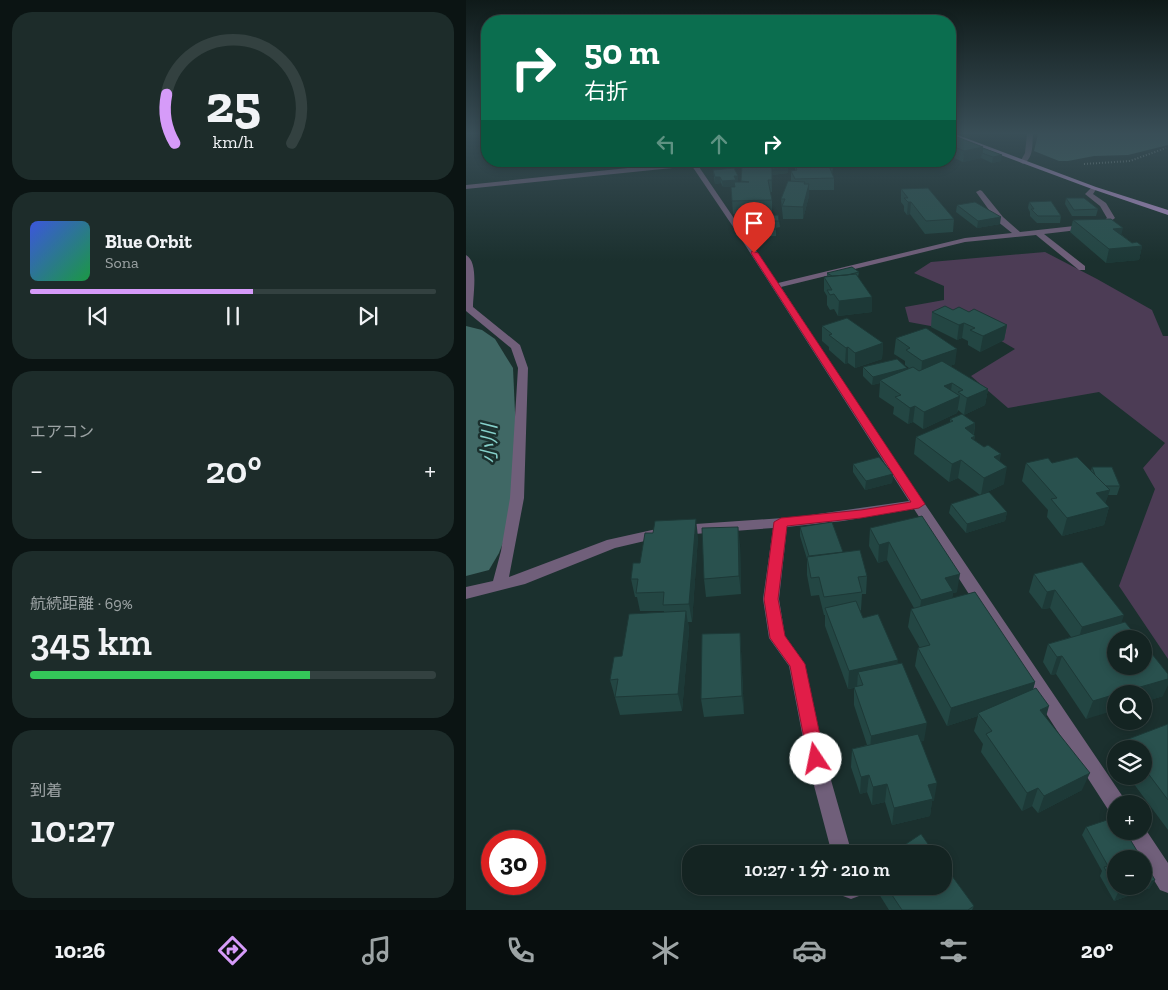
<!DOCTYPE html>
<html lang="ja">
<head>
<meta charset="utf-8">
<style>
	body { margin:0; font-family:"Zilla Slab","Noto Sans JP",serif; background:#1d2c2a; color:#f1f3f6; height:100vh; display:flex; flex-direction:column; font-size:19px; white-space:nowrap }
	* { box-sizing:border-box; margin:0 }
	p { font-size:16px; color:#9da4a5 }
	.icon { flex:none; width:28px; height:28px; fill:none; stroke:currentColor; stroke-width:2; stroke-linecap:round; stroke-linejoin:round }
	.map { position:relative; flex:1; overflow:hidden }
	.sheet { display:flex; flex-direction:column; gap:12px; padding:12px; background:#0b1413; width:466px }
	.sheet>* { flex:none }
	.banner { position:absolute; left:15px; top:15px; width:475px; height:152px; border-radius:20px; box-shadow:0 2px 8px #0003,0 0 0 1px #334140; background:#0b6e4f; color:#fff; overflow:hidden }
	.fabs { position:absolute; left:641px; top:630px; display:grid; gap:10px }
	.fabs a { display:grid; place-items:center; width:45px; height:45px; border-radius:50%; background:#142422; box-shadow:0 2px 8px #0003,0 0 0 1px #334140; font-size:25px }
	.speed { position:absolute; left:15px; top:830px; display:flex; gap:10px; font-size:25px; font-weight:700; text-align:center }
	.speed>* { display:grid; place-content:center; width:65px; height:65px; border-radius:50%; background:#142422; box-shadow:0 2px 8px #0003,0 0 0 1px #334140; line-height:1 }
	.speed .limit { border:8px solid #d22; background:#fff; color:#111 }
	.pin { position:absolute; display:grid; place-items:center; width:42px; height:42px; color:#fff; margin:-51px -21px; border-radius:50% 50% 50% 0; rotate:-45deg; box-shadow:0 0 5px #0007 }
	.pin .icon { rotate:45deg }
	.me { position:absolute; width:55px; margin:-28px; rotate:349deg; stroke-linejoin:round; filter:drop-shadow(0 0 4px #0008) }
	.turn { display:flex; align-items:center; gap:18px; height:105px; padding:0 20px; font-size:22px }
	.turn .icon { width:65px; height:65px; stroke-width:2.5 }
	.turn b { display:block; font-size:35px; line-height:42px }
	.lanes { display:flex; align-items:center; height:48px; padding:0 20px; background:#0003; justify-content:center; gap:25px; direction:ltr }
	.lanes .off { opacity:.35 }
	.big { font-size:38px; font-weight:600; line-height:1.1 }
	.sheet .widget { flex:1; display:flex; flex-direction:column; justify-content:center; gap:8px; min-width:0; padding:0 18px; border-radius:20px; background:#1d2c2a }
	.sheet .dial { align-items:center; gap:0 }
	.dial svg { height:130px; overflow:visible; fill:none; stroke:#334140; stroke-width:7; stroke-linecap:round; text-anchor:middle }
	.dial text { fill:#f1f3f6; stroke:none }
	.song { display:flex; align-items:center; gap:15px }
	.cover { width:60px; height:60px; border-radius:8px; background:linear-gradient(135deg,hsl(230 70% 55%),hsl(140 70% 35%)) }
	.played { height:5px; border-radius:2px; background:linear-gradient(90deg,#d69bf9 55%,#334140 55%) }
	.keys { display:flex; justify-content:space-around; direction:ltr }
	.heat { display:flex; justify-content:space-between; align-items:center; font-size:28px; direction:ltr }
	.charge { height:8px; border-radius:4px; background:linear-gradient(90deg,#34c759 69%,#334140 0) }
	.trip { position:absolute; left:216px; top:845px; width:270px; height:50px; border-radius:20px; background:#142422; box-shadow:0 2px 8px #0003,0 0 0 1px #334140; font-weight:600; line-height:50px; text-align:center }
	.dock { display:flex; height:80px; justify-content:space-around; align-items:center; background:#080e0e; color:#9da4a5 }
	.dock .icon { width:35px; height:35px }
	.dock .on { color:#d69bf9 }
	.dock b { font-size:22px; color:#f1f3f6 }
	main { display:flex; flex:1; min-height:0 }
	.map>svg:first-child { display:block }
</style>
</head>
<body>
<main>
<section class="sheet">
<div class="widget dial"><svg viewBox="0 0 100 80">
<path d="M14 69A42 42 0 1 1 86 69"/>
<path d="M14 69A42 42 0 0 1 9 39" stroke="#d69bf9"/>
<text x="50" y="56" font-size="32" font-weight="700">25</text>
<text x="50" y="72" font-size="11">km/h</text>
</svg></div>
<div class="widget">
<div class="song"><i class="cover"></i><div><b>Blue Orbit</b><p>Sona</p></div></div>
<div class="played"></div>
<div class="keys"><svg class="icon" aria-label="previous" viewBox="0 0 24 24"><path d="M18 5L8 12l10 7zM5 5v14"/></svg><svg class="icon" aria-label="pause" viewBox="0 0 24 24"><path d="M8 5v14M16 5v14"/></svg><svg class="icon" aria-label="next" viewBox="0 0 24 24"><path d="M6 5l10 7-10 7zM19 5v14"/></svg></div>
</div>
<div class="widget"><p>エアコン</p>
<div class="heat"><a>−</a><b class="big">20°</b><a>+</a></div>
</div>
<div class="widget"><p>航続距離 · 69%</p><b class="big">345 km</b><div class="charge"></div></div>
<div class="widget"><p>到着</p><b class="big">10:27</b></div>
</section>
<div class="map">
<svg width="702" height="910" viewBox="0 0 702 910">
	<rect width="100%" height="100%" fill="#1b302e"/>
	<path fill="#4c3c55" d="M579,252L631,279L686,310L697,336H702V659L653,586L689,489L677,468L699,443L633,392L542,408L505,376L549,349L496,318L470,327L443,322L439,307L478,300V286L448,273L465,262Z"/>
	<path fill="#406865" d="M572,134H702V145L662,155L628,156L602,161H593L568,151Z"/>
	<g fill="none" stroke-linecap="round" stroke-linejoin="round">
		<path fill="#406865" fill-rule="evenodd" d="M0,326L16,330L29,339L47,368L53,501L33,553L23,570L0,576Z"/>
		<path stroke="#7f908f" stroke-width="2" stroke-dasharray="1 2" stroke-linecap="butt" d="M618,164L664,161L700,148"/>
		<path fill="#705f7a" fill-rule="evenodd" d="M561,134H567C566,145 568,158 557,164L554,162L559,153Z
			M229,161L312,283L499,238L546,233L531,221L510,192L514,190L516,191L537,217L554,232L635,223L641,218L634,206L619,194L626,187L631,188L627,194L640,203L649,218L637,227L578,234L619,266V270H613L570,235L499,242L315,287L390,402L657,797L660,804H650V814L643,811L448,509L377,521L321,527L313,599L319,636L339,664L359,759L386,854H366L341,759L323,666L303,638L297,599L307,528L215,535L210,533L208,530L210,527L215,525L331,517L443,501L274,237L226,166L0,189V185Z
			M0,255C13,262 7,294 7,307L54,345L62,368L58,498L43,577L141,540L195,528L200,530L202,533L200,536L149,548L59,584L0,599V587L27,581L35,551L44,498L52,368L45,348L0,311Z
			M678,827L702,863V893L694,890L678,864V859H674L658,831H678Z
			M373,886H395L396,888L393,896L385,899L377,896Z"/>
		<path fill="#b390c9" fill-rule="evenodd" d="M484,134H489L630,187L702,210V215L626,189L484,136Z"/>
	</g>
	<path fill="#234643" d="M484,138L517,148L535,161L526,163L515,158L497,162L484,156Z
		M311,161H337V163L319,164L322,173L306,175V192H304L306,200V212L267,214L265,187H269V186L257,187L255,183L249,184L247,170L272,182H270H275L276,166H298V163Z
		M369,161H409L408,166H369Z
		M329,164L367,168L366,174L368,178V190H343V196L337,219H317L315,199L325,181V171H329Z
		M435,189L488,219L487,232L459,234L444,214L441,215L438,211V206L435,202Z
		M600,198L632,209L630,216H606L599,204Z
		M563,202L595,216L594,223H571L564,216V212L562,208Z
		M491,205L534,224L511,228L490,212Z
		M283,217L313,221L314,227L310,228V236L286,237Z
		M607,220L656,235L666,243L676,246L673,260L640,263L604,232Z
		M393,272L392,277L406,297V312L372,316L368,309L364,310L361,305V296L358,291V277H361V273Z
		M487,310L503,312L541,325L538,340L514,352L502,345V341L496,338L491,340L465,327L466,312Z
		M356,326L417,343L416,359L389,368L382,363L379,364L363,350V347L356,341Z
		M430,338L489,364L484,366L522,389L519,405L498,415L492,410L491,413L457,429L447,422L442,424L427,414L428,407L413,397L414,383L406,385L397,376V367L441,368V369L443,368L439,365V361L428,354Z
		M484,419L509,423L508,435L509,436L508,440L518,447L534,461L538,484L517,494L541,512L539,521L500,533L483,513L485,504L514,495L492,478L483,482L448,454L450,437L484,423Z
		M560,463H586L625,471L626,467L654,486L651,495H642L639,503L643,507L638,525L596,536L581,517L582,510L556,481Z
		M387,464L427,474L426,483L399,490L387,472Z
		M334,527L377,552L401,576L400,594H396L395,610L394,611L397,618L432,664L458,741H455L468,801H466L464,816L426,825L419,802L406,805L401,792L394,794L385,767L386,749L401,745L388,705V688L382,689L359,626V615H358L353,595L345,596L341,575V559L334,536Z
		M404,528L491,592L487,593L486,598L569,682L567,690L616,790L572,813L566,806L556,811L515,752L517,744L508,731L512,716L481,726L449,666L452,648H454L442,627L445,609L448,608L421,560L412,563L403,546Z
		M232,537L226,622H222L223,630L216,711L154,715L144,680L156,656L198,612V611H174L171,597H169L165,579Z
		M274,544L275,594L240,597L238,579Z
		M568,574L656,623L697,696L678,702V694L620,719L590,674L585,675L577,662L582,644L605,637L584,608L576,609L563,592Z
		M274,633L275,651L278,714L238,717L235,699Z
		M702,724V830L662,776H678V749H653L657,741Z
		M620,827L684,888L648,901L634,876L636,871L616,835Z
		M408,886H478L508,906L506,910H423Z"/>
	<path fill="#1d3937" d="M517,147L515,158L497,162L498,151Z
		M536,155L535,161L526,163L527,157Z
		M315,161H337V163L315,164Z
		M322,167V173L306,175V192L305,169Z
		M268,176H272V182H270V186L257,187L256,181Z
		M249,177H254L255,183L249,184Z
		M343,184V196L337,219V207Z
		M442,202H445L444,214L441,215Z
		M535,217L534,224L511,228L512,221Z
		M657,228L654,241L647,229Z
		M676,246L673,260L640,263L643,249Z
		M406,297V312L372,316L373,301Z
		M498,323L496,338L491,340L493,325Z
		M541,325L538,340L514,352L517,336Z
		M417,343L416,359L389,368V353Z
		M382,347V363L379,364L380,348Z
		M491,349L489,364L455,377L456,361Z
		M441,368L440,376L414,380V383L406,385L407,377Z
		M486,383L484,399L478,386Z
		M522,389L519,405L498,415L501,398Z
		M494,396L491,413L457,429L458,412Z
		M449,406L447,422L442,424L444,408Z
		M509,423L507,437L509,436L506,453L499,428Z
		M535,454L532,471L528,457Z
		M495,460L492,478L483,482L486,464Z
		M541,467L538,484L515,495L518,478Z
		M427,474L426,483L399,490L400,481Z
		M644,490L638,507L630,493Z
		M643,507L638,525L596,536L601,518Z
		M541,512L539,521L500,533L501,524Z
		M230,519L232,537L226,622L223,604Z
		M272,527L274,544L275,594L273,576Z
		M423,542L421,560L412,563L413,545Z
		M494,574L491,592L487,593L484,609L453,618L455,600L479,578Z
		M589,590L584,608L576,609L581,592Z
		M220,611L223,630L216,711L212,694Z
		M658,615L652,633L611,645L616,627Z
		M274,633L275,651L278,714L276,696Z
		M596,656L590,674L585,675L591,657Z
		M432,660L430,678L392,672L391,687L382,689L383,671Z
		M702,679V685L697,696L678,702V694H652Z
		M569,682L564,700L512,713V716L481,726L485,708Z
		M650,694V710L620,719L627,701Z
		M583,706L578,724L574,710Z
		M461,723L458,741L404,754L405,736Z
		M624,773L616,790L572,813L578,796Z
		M403,775L401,792L394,794L395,777Z
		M471,783L468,801H466L464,816L426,825L428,808L462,785Z
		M421,784L419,802L406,805L407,787Z
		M572,788L566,806L556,811L561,793Z
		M689,880L684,888L648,901L652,893L670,886H678V884Z"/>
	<path fill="#29514e" stroke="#1d3937" d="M491,137L517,147L498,151L484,145V138Z
		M517,148L536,155L527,157L516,153Z
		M311,161H315L322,167L306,169V166H301L298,163Z
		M365,162L367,168H364L363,166H359L358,163L334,164Z
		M358,163L359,166H363L368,178L329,179L325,171L331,170L329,164Z
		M276,166H306V180H302L306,200L266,201L265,187H269L268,182H283L275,181Z
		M268,168L272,176H268L270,180L256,181L254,177H249L247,170Z
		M322,181L339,182L338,184H343L337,207L316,206L319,199H315Z
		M462,188L488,219L460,221L445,202H442L438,198H442L435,189Z
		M600,198H618L632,209L608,210Z
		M585,201L595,216H572L565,209H568L563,202Z
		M509,202L535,217L512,221L491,205Z
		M312,215L313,221H308L310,229L286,231L283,217Z
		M645,219L657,228L647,229L666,243L671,242L676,246L643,249L607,220Z
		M386,267L393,272L381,275L366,276L361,273Z
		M390,274L406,297L373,301L368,294L364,295L361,290H366L358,277Z
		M479,306L487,310L493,307L503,312L508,309L541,325L517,336L504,330L509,328L498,323L493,325L466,312Z
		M381,318L417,343L389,353L382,347L380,348L363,335L366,334L356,326Z
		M460,328L491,349L456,361L440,350L444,348L430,338Z
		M431,359L441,368L407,377L397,367Z
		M476,361L522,389L501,398L492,392L497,390L486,383L478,386L494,396L458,412L449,406L444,408L429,397L435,395L414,380L447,367L453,371Z
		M496,414L509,423L499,428L509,436L505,438L518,447L522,445L535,454L528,457L541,467L518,478L495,460L486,464L450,437L487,421L484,419Z
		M413,457L427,474L400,481L387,464Z
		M611,457L644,490L630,493L643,507L601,518L585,499L591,498L560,463L582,458L586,463Z
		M626,467H646L654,486H640L629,475Z
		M523,492L541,512L501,524L485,504Z
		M456,516L494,574L479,578L487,591L455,600L423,542L413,545L404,528Z
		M230,519L223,604L197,605L198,592L170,593L172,579H165L167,563H174L179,533H187L189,521Z
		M366,522L377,552L343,556L334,527Z
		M272,527L273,576L238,579L236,528Z
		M394,550L401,576L392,577L396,592L358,597L353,577L345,578L341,557Z
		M616,562L658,615L616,627L589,590L581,592L568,574Z
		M509,592L569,682L485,708L452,648L464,645L445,609Z
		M390,601L397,618L412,614L432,660L383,671L359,608Z
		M220,611L212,694L149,697L152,679L144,680L148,657L156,656L163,614Z
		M659,622L673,639H650V666H678V644L702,674V679L650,694L627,701L596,656L591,657L582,644Z
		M274,633L276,696L235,699L236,634Z
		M436,663L461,723L405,736L388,687L397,685L392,672Z
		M570,688L583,706L574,710L624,773L578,796L572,788L561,793L520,734L526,731L512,713Z
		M702,724V800L678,768V749H663L657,741Z
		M452,734L471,783L462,785L467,799L428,808L421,784L407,787L403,775L395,777L386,749Z
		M650,817V831H659L676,859H650V886H670L652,893L638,867L642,866L620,827Z
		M455,834L469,854H425Z
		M678,861L689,880L678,884Z
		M478,865L508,906L502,910H436L420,886H478Z"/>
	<linearGradient id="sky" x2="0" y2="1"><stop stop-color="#0f1a19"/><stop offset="0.51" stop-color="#394e57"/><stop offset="1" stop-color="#394e57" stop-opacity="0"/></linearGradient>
	<rect width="702" height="261" fill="url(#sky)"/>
	<path fill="#e11d48" stroke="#92132f" d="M286,251L292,253L459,504L453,508L395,518L321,526L312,599L319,636L339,664L359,759L356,765L350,767L344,765L342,759L324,666L304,638L298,599L308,522L315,518L395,510L445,502L285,253Z"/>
	<g text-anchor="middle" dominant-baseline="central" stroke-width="5" stroke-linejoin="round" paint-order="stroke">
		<g font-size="20" font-style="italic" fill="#86d1cb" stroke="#1b302e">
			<text transform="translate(23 444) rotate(-90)">小川</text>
		</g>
	</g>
</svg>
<div class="fabs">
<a><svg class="icon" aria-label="sound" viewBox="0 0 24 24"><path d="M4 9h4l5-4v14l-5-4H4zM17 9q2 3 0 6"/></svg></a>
<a><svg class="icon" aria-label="search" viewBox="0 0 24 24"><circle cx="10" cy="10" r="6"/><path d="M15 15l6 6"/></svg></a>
<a><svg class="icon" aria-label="layers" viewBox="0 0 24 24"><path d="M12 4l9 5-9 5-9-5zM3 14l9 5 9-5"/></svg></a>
<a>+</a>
<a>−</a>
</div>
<div class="speed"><div class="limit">30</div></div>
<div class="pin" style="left:288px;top:253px;background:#d93025"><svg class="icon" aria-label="arrive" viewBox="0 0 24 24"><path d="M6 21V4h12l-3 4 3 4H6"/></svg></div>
<svg class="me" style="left:350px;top:759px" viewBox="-20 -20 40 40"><circle r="19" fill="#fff"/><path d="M0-13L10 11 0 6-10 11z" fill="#e11d48"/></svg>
<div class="trip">10:27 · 1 分 · 210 m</div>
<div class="banner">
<div class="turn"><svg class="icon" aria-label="right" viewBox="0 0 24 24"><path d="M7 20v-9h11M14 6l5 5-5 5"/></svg><div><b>50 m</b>右折</div></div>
<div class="lanes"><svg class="icon off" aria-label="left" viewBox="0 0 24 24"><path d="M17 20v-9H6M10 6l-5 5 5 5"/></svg><svg class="icon off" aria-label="ahead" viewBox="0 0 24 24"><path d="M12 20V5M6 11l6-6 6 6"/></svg><svg class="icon" aria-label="right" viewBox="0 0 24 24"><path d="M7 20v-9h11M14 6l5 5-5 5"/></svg></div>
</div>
</div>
</main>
<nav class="dock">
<b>10:26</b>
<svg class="icon on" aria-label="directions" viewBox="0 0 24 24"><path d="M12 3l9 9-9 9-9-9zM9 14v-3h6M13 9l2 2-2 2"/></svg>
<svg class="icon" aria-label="music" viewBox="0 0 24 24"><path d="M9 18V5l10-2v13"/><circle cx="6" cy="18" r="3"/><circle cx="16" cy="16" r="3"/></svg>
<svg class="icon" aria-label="phone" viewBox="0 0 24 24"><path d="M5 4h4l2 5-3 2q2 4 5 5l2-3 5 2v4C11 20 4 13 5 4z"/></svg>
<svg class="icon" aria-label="climate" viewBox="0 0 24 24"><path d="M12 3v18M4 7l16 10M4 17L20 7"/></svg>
<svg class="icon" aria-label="car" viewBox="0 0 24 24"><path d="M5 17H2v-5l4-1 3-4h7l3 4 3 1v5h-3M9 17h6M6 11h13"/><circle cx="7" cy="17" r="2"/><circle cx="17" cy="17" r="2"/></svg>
<svg class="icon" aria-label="filters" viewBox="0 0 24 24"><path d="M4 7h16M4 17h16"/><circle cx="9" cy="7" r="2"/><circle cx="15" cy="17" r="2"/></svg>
<b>20°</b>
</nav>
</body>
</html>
